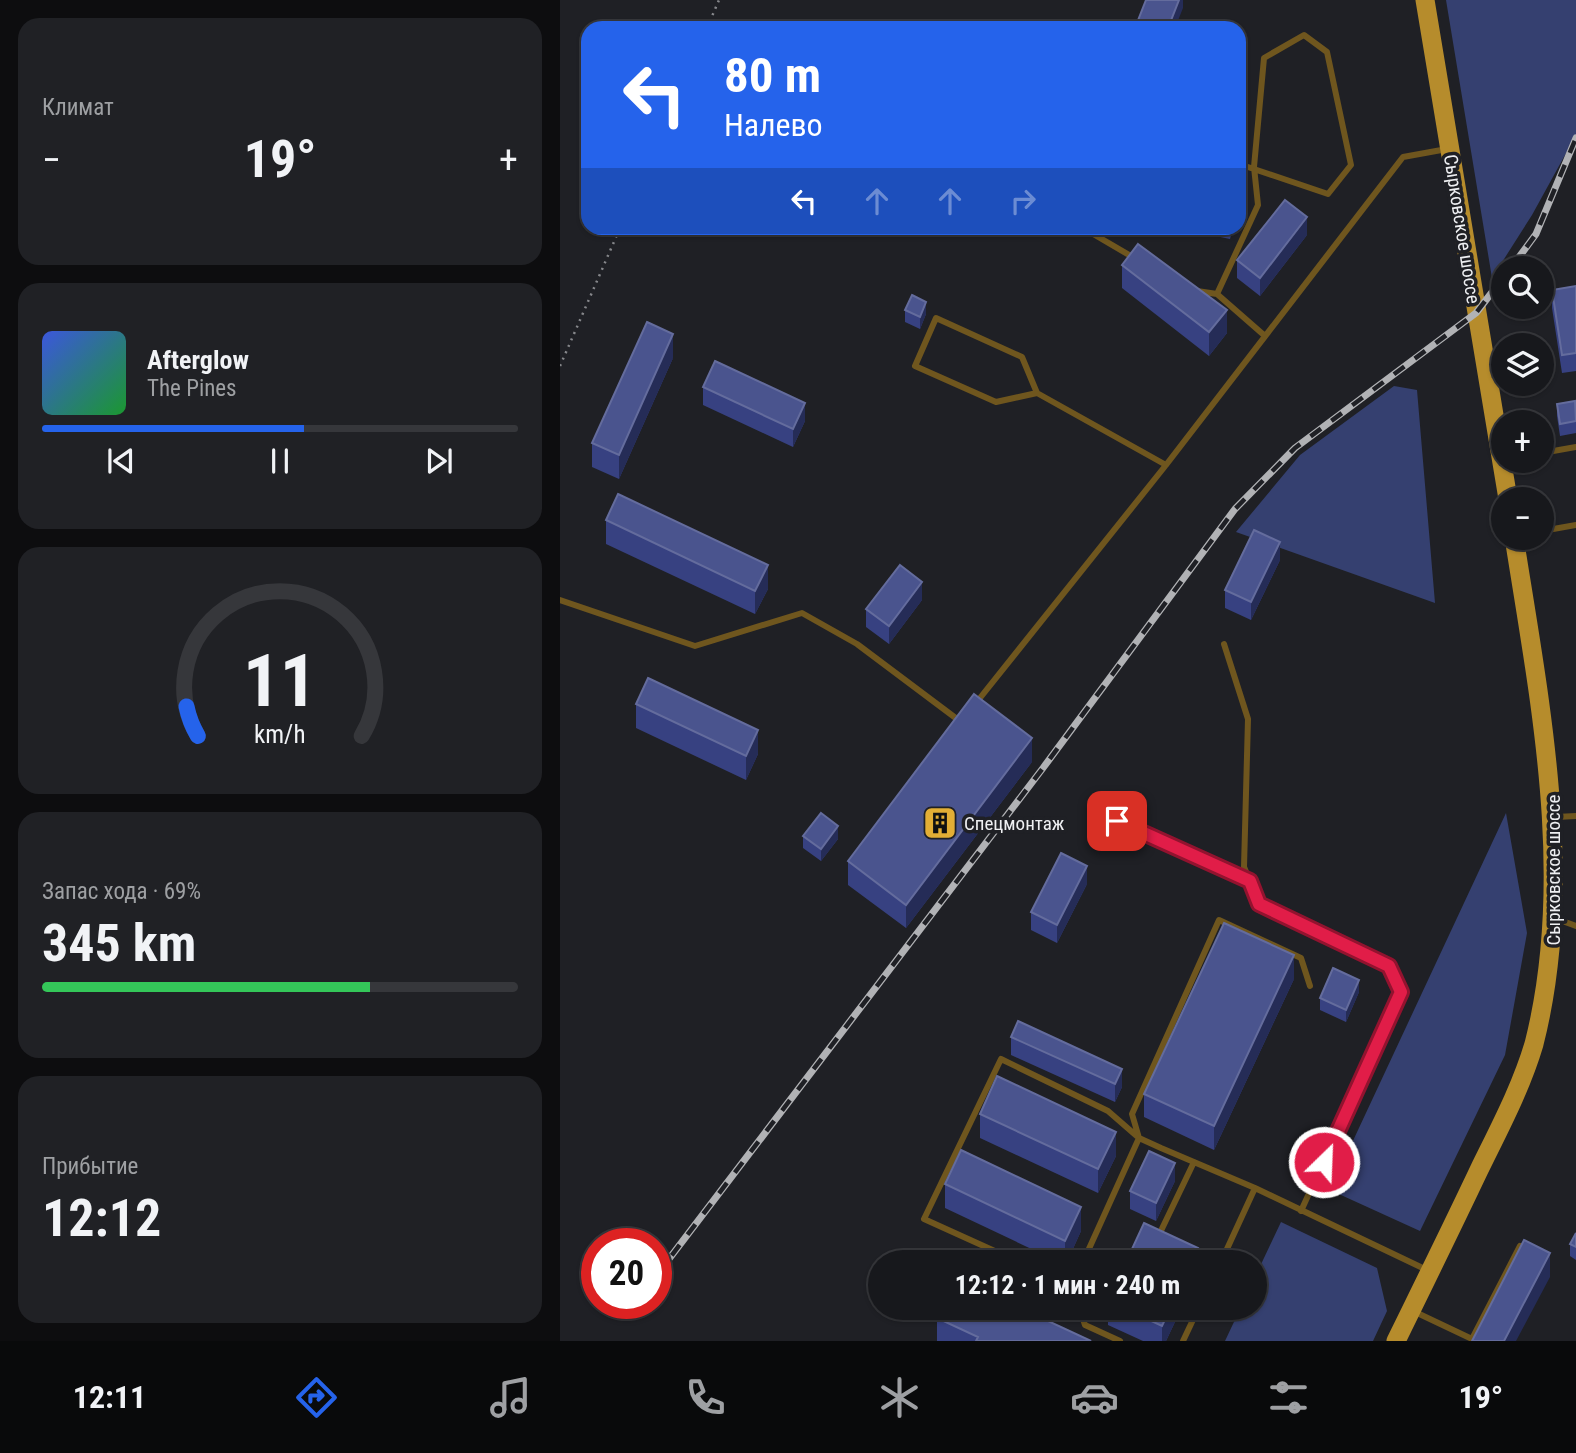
<!DOCTYPE html>
<html lang="ru">
<head>
<meta charset="utf-8">
<style>
	body { margin:0; font-family:"Roboto Condensed",sans-serif; background:#202125; color:#f1f3f6; height:100vh; display:flex; flex-direction:column; font-size:26px; white-space:nowrap }
	* { box-sizing:border-box; margin:0 }
	p { font-size:23px; color:#9ea0a3 }
	.icon { flex:none; width:38px; height:38px; fill:none; stroke:currentColor; stroke-width:2; stroke-linecap:round; stroke-linejoin:round }
	.map { position:relative; flex:1; overflow:hidden }
	.side { display:flex; flex-direction:column; gap:18px; padding:18px; background:#0d0d0f; width:560px }
	.side>* { flex:none }
	.top-card { position:absolute; left:21px; top:21px; width:665px; height:214px; border-radius:21px; box-shadow:0 2px 5px #0004,0 0 0 2px #36373b; background:#2563eb; color:#fff; overflow:hidden }
	.buttons { position:absolute; left:931px; top:256px; display:grid; gap:14px }
	.buttons a { display:grid; place-items:center; width:63px; height:63px; border-radius:50%; background:#17181c; box-shadow:0 2px 5px #0004,0 0 0 2px #36373b; font-size:35px }
	.speed { position:absolute; left:21px; top:1228px; display:flex; gap:14px; font-size:35px; font-weight:700; text-align:center }
	.speed>* { display:grid; place-content:center; width:91px; height:91px; border-radius:50%; background:#17181c; box-shadow:0 2px 5px #0004,0 0 0 2px #36373b; line-height:1 }
	.speed .limit { border:10px solid #d22; background:#fff; color:#111 }
	.pin { position:absolute; display:grid; place-items:center; width:60px; height:60px; color:#fff; margin:-30px; border-radius:14px; box-shadow:0 4px 10px #0006 }
	.me { position:absolute; width:77px; margin:-38px; rotate:24deg; stroke-linejoin:round; filter:drop-shadow(0 0 5px #0008) }
	.turn { display:flex; align-items:center; gap:24px; height:147px; padding:0 28px; font-size:32px }
	.turn .icon { width:91px; height:91px; stroke-width:2.5 }
	.turn b { display:block; font-size:49px; line-height:60px }
	.lanes { display:flex; align-items:center; height:66px; padding:0 28px; background:#0003; justify-content:center; gap:35px; direction:ltr }
	.lanes .off { opacity:.35 }
	.big { font-size:52px; font-weight:700; line-height:1.1 }
	.side .widget { flex:1; display:flex; flex-direction:column; justify-content:center; gap:10px; min-width:0; padding:0 24px; border-radius:21px; background:#202125 }
	.side .dial { align-items:center; gap:0 }
	.dial svg { height:182px; overflow:visible; fill:none; stroke:#36373b; stroke-width:7; stroke-linecap:round; text-anchor:middle }
	.dial text { fill:#f1f3f6; stroke:none }
	.song { display:flex; align-items:center; gap:21px }
	.cover { width:84px; height:84px; border-radius:10px; background:linear-gradient(135deg,hsl(230 70% 55%),hsl(130 70% 35%)) }
	.played { height:7px; border-radius:4px; background:linear-gradient(90deg,#2563eb 55%,#36373b 55%) }
	.keys { display:flex; justify-content:space-around; direction:ltr }
	.heat { display:flex; justify-content:space-between; align-items:center; font-size:38px; direction:ltr }
	.charge { height:10px; border-radius:5px; background:linear-gradient(90deg,#34c759 69%,#36373b 0) }
	.trip { position:absolute; left:308px; top:1250px; width:399px; height:70px; border-radius:35px; background:#17181c; box-shadow:0 2px 5px #0004,0 0 0 2px #36373b; font-weight:700; line-height:70px; text-align:center }
	.menu { display:flex; height:112px; justify-content:space-around; align-items:center; background:#090a0b; color:#9ea0a3 }
	.menu .icon { width:49px; height:49px }
	.menu .active { color:#2563eb }
	.menu b { font-size:32px; color:#f1f3f6 }
	main { display:flex; flex:1; min-height:0 }
	.map>svg:first-child { display:block }
</style>
</head>
<body>
<main>
<section class="side">
<div class="widget"><p>Климат</p>
<div class="heat"><a>−</a><b class="big">19°</b><a>+</a></div>
</div>
<div class="widget">
<div class="song"><i class="cover"></i><div><b>Afterglow</b><p>The Pines</p></div></div>
<div class="played"></div>
<div class="keys"><svg class="icon" aria-label="previous" viewBox="0 0 24 24"><path d="M18 5L8 12l10 7zM5 5v14"/></svg><svg class="icon" aria-label="pause" viewBox="0 0 24 24"><path d="M8 5v14M16 5v14"/></svg><svg class="icon" aria-label="next" viewBox="0 0 24 24"><path d="M6 5l10 7-10 7zM19 5v14"/></svg></div>
</div>
<div class="widget dial"><svg viewBox="0 0 100 80">
<path d="M14 69A42 42 0 1 1 86 69"/>
<path d="M14 69A42 42 0 0 1 9 56" stroke="#2563eb"/>
<text x="50" y="56" font-size="32" font-weight="700">11</text>
<text x="50" y="72" font-size="11">km/h</text>
</svg></div>
<div class="widget"><p>Запас хода · 69%</p><b class="big">345 km</b><div class="charge"></div></div>
<div class="widget"><p>Прибытие</p><b class="big">12:12</b></div>
</section>
<div class="map">
<svg width="1016" height="1341" viewBox="0 0 1016 1341">
	<rect width="100%" height="100%" fill="#1f2025"/>
	<path fill="#354070" d="M886,0H1016V135L972,215L932,278Z
		M834,386L857,390L875,603L676,532L740,455Z
		M946,813L967,933L945,1055L860,1231L770,1190Z
		M721,1222L817,1268L827,1311L813,1341H665L681,1307H695V1277Z"/>
	<g fill="none" stroke-linecap="round" stroke-linejoin="round">
		<path stroke="#86878b" stroke-width="2.5" stroke-dasharray="2 5" stroke-linecap="butt" d="M147,28L159,0
			M0,366L60,228"/>
		<path stroke="#6f561e" stroke-width="6" d="M679,164L768,194L791,165L767,52L744,35L704,58L694,167L698,205L657,294L705,336
			M523,228L576,259
			M637,291L657,294
			M477,393L436,402L355,366L376,318L462,357L477,393L606,465
			M982,453L1016,447
			M982,531L1016,525
			M0,600L135,646L242,613L297,644L401,722
			M664,644L688,719L684,867L699,904L829,966L841,992L741,1211
			M416,703L606,465L843,157L887,149
			M996,817L1016,816
			M557,821L689,881
			M997,919L1016,926
			M598,1237L634,1162
			M459,1262L364,1219L441,1059L548,1111L579,1138L601,1148L695,1188L869,1271
			M523,1262L579,1138L572,1114L659,920L741,958L750,986
			M661,1262L695,1188
			M519,1307L525,1325L560,1341
			M853,1311L912,1339L960,1246
			M623,1341L639,1307"/>
		<path stroke="#b68c2c" stroke-width="19" d="M865,0L948,499
			M836,1341C864,1284 892,1227 919,1170C939,1129 961,1088 974,1044C1016,879 980,703 954,537"/>
		<defs>
			<path id="rail" d="M951,268L976,234L1016,138
				M96,1276L483,768L675,509L735,448L916,313L943,278"/>
		</defs>
		<use href="#rail" stroke="#b1b2b5" stroke-width="7"/>
		<use href="#rail" stroke="#1f2025" stroke-width="4.5" stroke-dasharray="13" stroke-linecap="butt"/>
	</g>
	<path fill="#374181" d="M617,228H673L670,239Z
		M747,235L700,296L677,278V260Z
		M562,265L667,333L649,356L562,288Z
		M1016,286V371L1002,373L992,308V290Z
		M345,310L366,314L360,329L345,322Z
		M113,358L59,479L32,467V443Z
		M143,387L245,421L233,447L143,405Z
		M997,404L1016,411V433L1000,436L997,416Z
		M46,520L208,589L195,614L46,544Z
		M720,560L691,620L665,608V590Z
		M362,600L329,644L306,627V609Z
		M76,704L198,754L186,780L76,728Z
		M472,762L346,928L288,885V861Z
		M243,836L278,839L261,861L243,848Z
		M527,884L497,943L471,930V912Z
		M734,979L654,1150L584,1117V1094Z
		M799,992L786,1022L760,1010V998Z
		M451,1037L562,1087L555,1102L451,1055Z
		M420,1114L556,1156L538,1193L420,1138Z
		M615,1181L596,1221L570,1209V1191Z
		M385,1184L521,1231L507,1262H499L385,1208Z
		M1016,1233V1260L1010,1256V1244Z
		M548,1307H622L606,1341H583L548,1325Z
		M377,1318L531,1341H377Z"/>
	<path fill="#252c57" d="M619,0H623V8L615,28H608Z
		M747,217V235L700,296V278Z
		M366,302V314L360,329V317Z
		M667,310V333L649,356V332Z
		M113,334V358L59,479V455Z
		M245,403V421L233,447V429Z
		M720,542V560L691,620V602Z
		M208,565V589L195,614V591Z
		M362,582V600L329,644V626Z
		M198,730V754L186,780V756Z
		M472,738V762L346,928V905Z
		M278,826V839L261,861V849Z
		M527,866V884L497,943V925Z
		M734,955V979L654,1150V1126Z
		M799,980V992L786,1022V1010Z
		M562,1069V1087L555,1102V1084Z
		M556,1132V1156L538,1193V1169Z
		M615,1163V1181L596,1221V1203Z
		M521,1207V1231L507,1262H505V1241Z
		M638,1248V1262H632Z
		M990,1253V1277L956,1341H944Z
		M611,1307H622L606,1341H602V1326Z"/>
	<path fill="#4a548e" stroke="#646c9d" stroke-width="2" d="M586,0H619L608,28H575Z
		M725,200L747,217L700,278L677,260Z
		M578,244L667,310L649,332L562,265Z
		M1016,286V353L1002,355L992,290Z
		M352,295L366,302L360,317L345,310Z
		M87,322L113,334L59,455L32,443Z
		M155,361L245,403L233,429L143,387Z
		M1015,401L1016,421L1000,424L997,404Z
		M58,494L208,565L195,591L46,520Z
		M694,530L720,542L691,602L665,590Z
		M340,565L362,582L329,626L306,609Z
		M88,678L198,730L186,756L76,704Z
		M414,694L472,738L346,905L288,861Z
		M261,813L278,826L261,849L243,836Z
		M501,853L527,866L497,925L471,912Z
		M664,923L734,955L654,1126L584,1094Z
		M773,968L799,980L786,1010L760,998Z
		M458,1021L562,1069L555,1084L451,1037Z
		M437,1076L556,1132L538,1169L420,1114Z
		M401,1150L521,1207L505,1241L385,1184Z
		M589,1151L615,1163L596,1203L570,1191Z
		M584,1223L638,1248L632,1262H566Z
		M1016,1233V1247L1010,1244Z
		M964,1240L990,1253L944,1341H912Z
		M382,1307H458L531,1341H416L418,1337L377,1318Z
		M561,1307H611L602,1326Z"/>
	<g fill="none" stroke-linecap="round" stroke-linejoin="round">
		<defs>
			<path id="route" d="M557,821L690,881L699,904L829,966L841,992L764,1162"/>
		</defs>
		<use href="#route" stroke="#92132f" stroke-width="18"/>
		<use href="#route" stroke="#e11d48" stroke-width="12"/>
	</g>
	<defs>
		<symbol id="building-square" viewBox="-11 -11 22 22"><rect x="-9" y="-9" width="18" height="18" rx="4" fill="#e3ae35" stroke="#1f2025"/><path d="M-4-6H4V6H1V3H-1V6H-4ZM-2.5-4.3h1.7v1.8h-1.7ZM.8-4.3h1.7v1.8H.8ZM-2.5-1h1.7V.8h-1.7ZM.8-1h1.7V.8H.8Z" fill="#111"/></symbol>
	</defs>
	<g fill-rule="evenodd">
		<use href="#building-square" x="361" y="804" width="38" height="38"/>
	</g>
	<g text-anchor="middle" dominant-baseline="central" stroke-width="7" stroke-linejoin="round" paint-order="stroke">
		<g font-size="19" fill="#eeeff2" stroke="#1f2025">
			<text transform="translate(902 229) rotate(81)">Сырковское шоссе</text>
			<text transform="translate(993 870) rotate(-90)">Сырковское шоссе</text>
		</g>
		<g font-size="19" fill="#eeeff2" stroke="#1f2025" text-anchor="start">
			<text x="404" y="823">Спецмонтаж</text>
		</g>
	</g>
</svg>
<div class="buttons">
<a><svg class="icon" aria-label="search" viewBox="0 0 24 24"><circle cx="10" cy="10" r="6"/><path d="M15 15l6 6"/></svg></a>
<a><svg class="icon" aria-label="layers" viewBox="0 0 24 24"><path d="M12 4l9 5-9 5-9-5zM3 14l9 5 9-5"/></svg></a>
<a>+</a>
<a>−</a>
</div>
<div class="speed"><div class="limit">20</div></div>
<div class="pin" style="left:557px;top:821px;background:#d93025"><svg class="icon" aria-label="arrive" viewBox="0 0 24 24"><path d="M6 21V4h12l-3 4 3 4H6"/></svg></div>
<svg class="me" style="left:764px;top:1162px" viewBox="-20 -20 40 40"><circle r="17" fill="#e11d48" stroke="#fff" stroke-width="3"/><path d="M0-11L8 9 0 5-8 9z" fill="#fff"/></svg>
<div class="trip">12:12 · 1 мин · 240 m</div>
<div class="top-card">
<div class="turn"><svg class="icon" aria-label="left" viewBox="0 0 24 24"><path d="M17 20v-9H6M10 6l-5 5 5 5"/></svg><div><b>80 m</b>Налево</div></div>
<div class="lanes"><svg class="icon" aria-label="left" viewBox="0 0 24 24"><path d="M17 20v-9H6M10 6l-5 5 5 5"/></svg><svg class="icon off" aria-label="ahead" viewBox="0 0 24 24"><path d="M12 20V5M6 11l6-6 6 6"/></svg><svg class="icon off" aria-label="ahead" viewBox="0 0 24 24"><path d="M12 20V5M6 11l6-6 6 6"/></svg><svg class="icon off" aria-label="right" viewBox="0 0 24 24"><path d="M7 20v-9h11M14 6l5 5-5 5"/></svg></div>
</div>
</div>
</main>
<nav class="menu">
<b>12:11</b>
<svg class="icon active" aria-label="directions" viewBox="0 0 24 24"><path d="M12 3l9 9-9 9-9-9zM9 14v-3h6M13 9l2 2-2 2"/></svg>
<svg class="icon" aria-label="music" viewBox="0 0 24 24"><path d="M9 18V5l10-2v13"/><circle cx="6" cy="18" r="3"/><circle cx="16" cy="16" r="3"/></svg>
<svg class="icon" aria-label="phone" viewBox="0 0 24 24"><path d="M5 4h4l2 5-3 2q2 4 5 5l2-3 5 2v4C11 20 4 13 5 4z"/></svg>
<svg class="icon" aria-label="climate" viewBox="0 0 24 24"><path d="M12 3v18M4 7l16 10M4 17L20 7"/></svg>
<svg class="icon" aria-label="car" viewBox="0 0 24 24"><path d="M5 17H2v-5l4-1 3-4h7l3 4 3 1v5h-3M9 17h6M6 11h13"/><circle cx="7" cy="17" r="2"/><circle cx="17" cy="17" r="2"/></svg>
<svg class="icon" aria-label="filters" viewBox="0 0 24 24"><path d="M4 7h16M4 17h16"/><circle cx="9" cy="7" r="2"/><circle cx="15" cy="17" r="2"/></svg>
<b>19°</b>
</nav>
</body>
</html>
